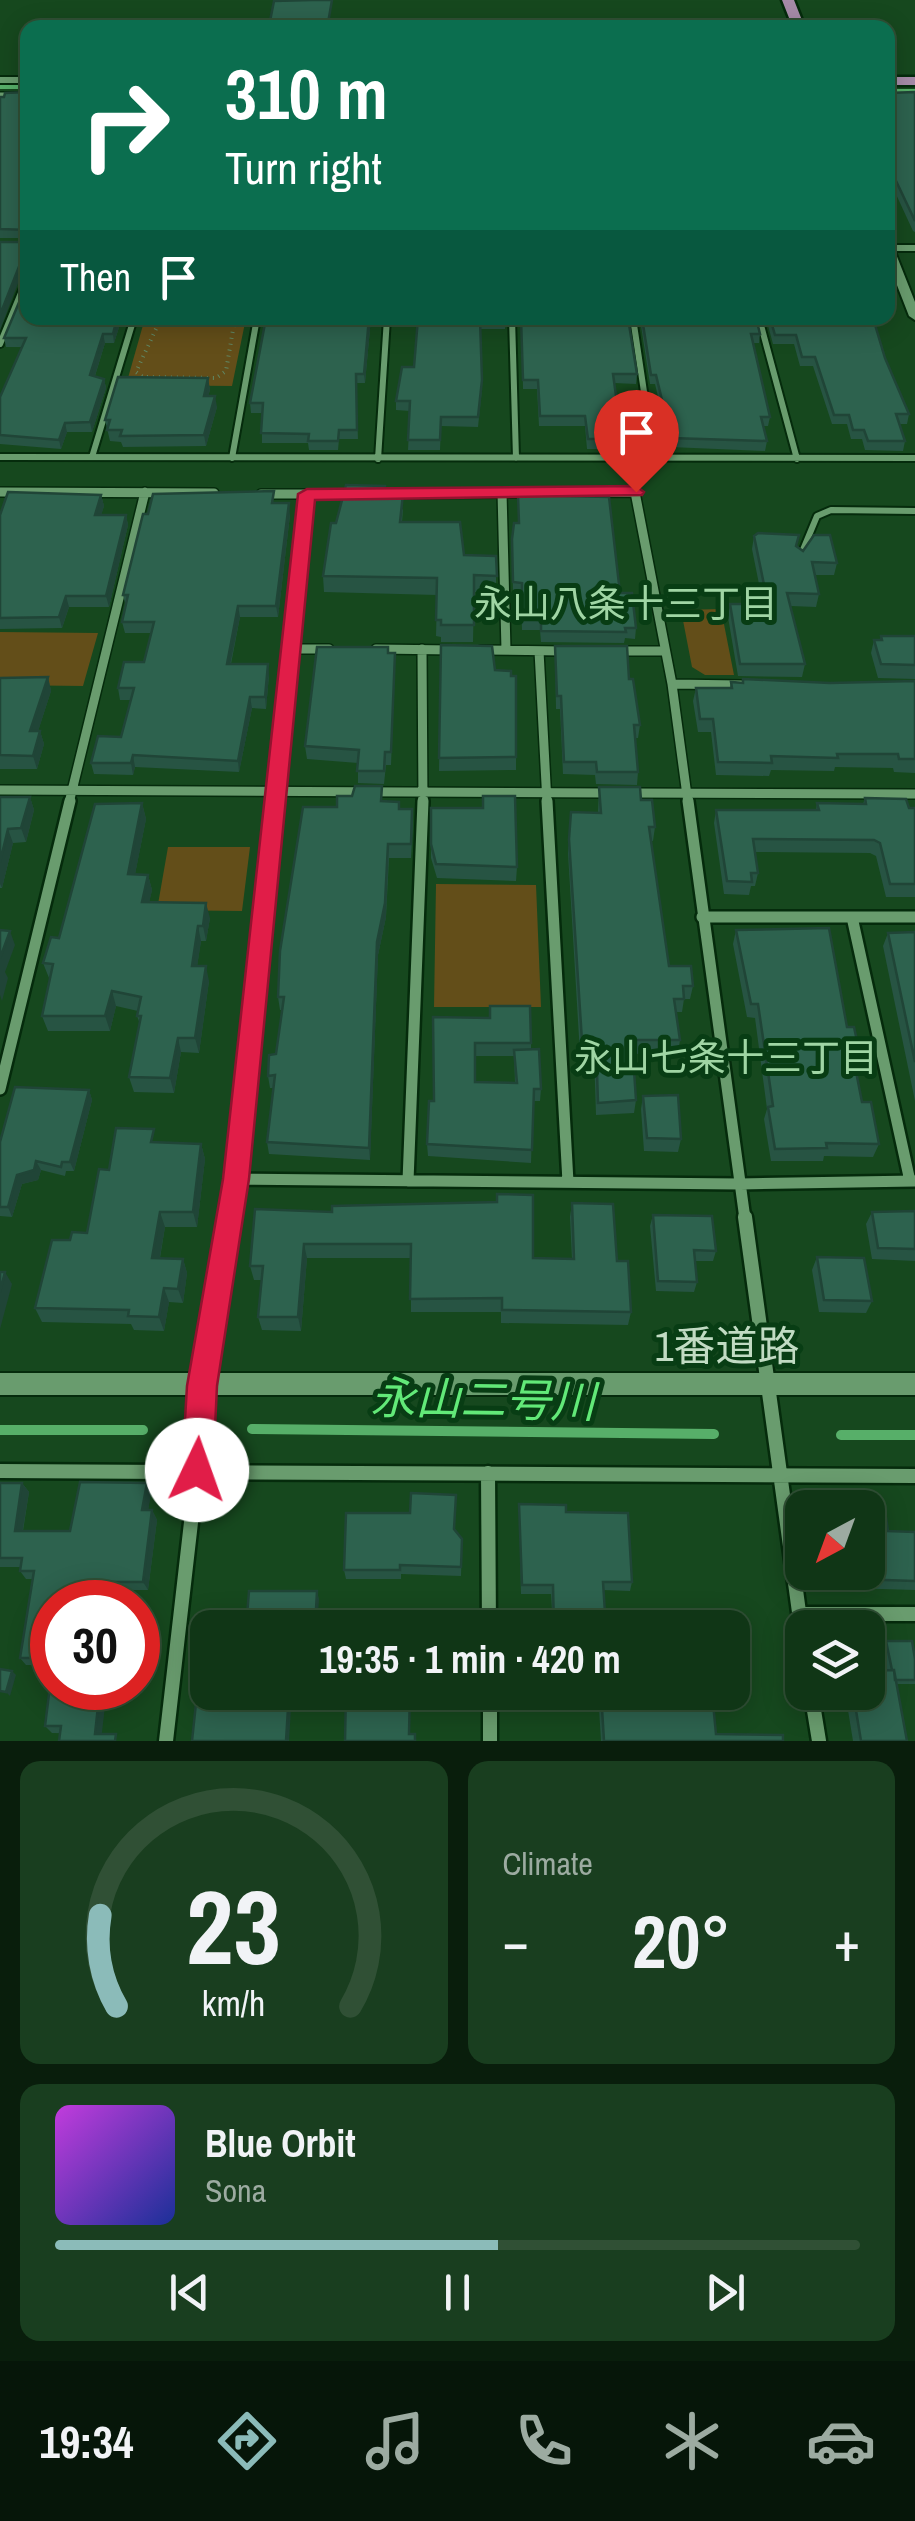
<!DOCTYPE html>
<html lang="en">
<head>
<meta charset="utf-8">
<style>
	body { margin:0; font-family:"Archivo Narrow","Noto Sans JP",sans-serif; background:#193e1f; color:#f1f3f6; height:100vh; display:flex; flex-direction:column; font-size:38px; white-space:nowrap }
	* { box-sizing:border-box; margin:0 }
	p { font-size:32px; color:#9caba1 }
	.icon { flex:none; width:55px; height:55px; fill:none; stroke:currentColor; stroke-width:2; stroke-linecap:round; stroke-linejoin:round }
	.map { position:relative; height:1741px; overflow:hidden }
	.drawer { display:flex; flex-direction:column; gap:20px; padding:20px; background:#091e0c; flex:1 }
	.drawer>* { flex:none }
	.guide { position:absolute; left:20px; top:20px; width:875px; height:305px; border-radius:20px; box-shadow:0 5px 25px #0003,0 0 0 2px #305035; background:#0b6e4f; color:#fff; overflow:hidden }
	.needle { width:65px; rotate:221deg }
	.buttons { position:absolute; left:785px; top:1490px; display:grid; gap:20px }
	.buttons a { display:grid; place-items:center; width:100px; height:100px; border-radius:20px; background:#103616; box-shadow:0 5px 25px #0003,0 0 0 2px #305035; font-size:50px }
	.speed { position:absolute; left:30px; top:1580px; display:flex; gap:20px; font-size:50px; font-weight:700; text-align:center }
	.speed>* { display:grid; place-content:center; width:130px; height:130px; border-radius:50%; background:#103616; box-shadow:0 5px 25px #0003,0 0 0 2px #305035; line-height:1 }
	.speed .limit { border:15px solid #d22; background:#fff; color:#111 }
	.pin { position:absolute; display:grid; place-items:center; width:85px; height:85px; color:#fff; margin:-102px -42px; border-radius:50% 50% 50% 0; rotate:-45deg; box-shadow:0 0 10px #0007 }
	.pin .icon { rotate:45deg }
	.me { position:absolute; width:110px; margin:-55px; rotate:3deg; stroke-linejoin:round; filter:drop-shadow(0 0 8px #0008) }
	.turn { display:flex; align-items:center; gap:35px; height:210px; padding:0 40px; font-size:45px }
	.turn .icon { width:130px; height:130px; stroke-width:2.5 }
	.turn b { display:block; font-size:70px; line-height:85px }
	.then { display:flex; align-items:center; height:95px; padding:0 40px; background:#0003; gap:20px; font-size:38px }
	.big { font-size:75px; font-weight:700; line-height:1.1 }
	.drawer .widget { flex:1; display:flex; flex-direction:column; justify-content:center; gap:15px; min-width:0; padding:0 35px; border-radius:20px; background:#193e1f }
	.drawer .dial { align-items:center; gap:0 }
	.dial svg { height:260px; overflow:visible; fill:none; stroke:#305035; stroke-width:7; stroke-linecap:round; text-anchor:middle }
	.dial text { fill:#f1f3f6; stroke:none }
	.song { display:flex; align-items:center; gap:30px }
	.cover { width:120px; height:120px; border-radius:15px; background:linear-gradient(135deg,hsl(290 70% 55%),hsl(230 70% 35%)) }
	.played { height:10px; border-radius:5px; background:linear-gradient(90deg,#8bbbb9 55%,#305035 55%) }
	.keys { display:flex; justify-content:space-around; direction:ltr }
	.heat { display:flex; justify-content:space-between; align-items:center; font-size:55px; direction:ltr }
	.drawer .tiles { flex:1; display:grid; gap:20px; grid-template-columns:1fr 1fr }
	.widget:last-child { grid-column:span 2 }
	.trip { position:absolute; left:190px; top:1610px; width:560px; height:100px; border-radius:20px; background:#103616; box-shadow:0 5px 25px #0003,0 0 0 2px #305035; font-weight:700; line-height:100px; text-align:center }
	.menu { display:flex; height:160px; justify-content:space-around; align-items:center; background:#061609; color:#9caba1 }
	.menu .icon { width:70px; height:70px }
	.menu .current { color:#8bbbb9 }
	.menu b { font-size:45px; color:#f1f3f6 }
	.map>svg:first-child { display:block }
</style>
</head>
<body>
<div class="map">
<svg width="915" height="1741" viewBox="0 0 915 1741">
	<rect width="100%" height="100%" fill="#16481e"/>
	<path fill="#634e19" d="M145,318H246L232,386L126,385Z
		M721,609L734,675H705L692,667L681,610Z
		M0,632L98,633L83,686L0,685Z
		M168,847H250L242,911L157,910Z
		M436,884L536,885L541,1007H434Z"/>
	<g fill="none" stroke-linecap="round" stroke-linejoin="round">
		<path stroke="#57af69" stroke-width="4" d="M0,87H28
			M888,91H915"/>
		<path stroke="#57af69" stroke-width="10" d="M252,1429L714,1434
			M0,1430H143
			M841,1435H915"/>
		<defs>
			<path id="service" d="M800,557L817,516L831,510L915,511"/>
			<path id="minor-far4" d="M0,95H28"/>
			<path id="minor-far3" d="M888,248H915
				M512,318L516,458
				M633,318L654,459
				M759,318L797,459
				M0,344L28,276
				M0,457L915,458
				M92,457L134,318
				M232,458L257,318
				M378,459L387,318"/>
			<path id="minor-far2" d="M0,492L214,493
				M502,492L506,650
				M261,494H354
				M386,494L635,492L672,684L688,803
				M293,649H329
				M376,649L454,650
				M422,649L423,803
				M481,650L564,651
				M539,651L547,803
				M616,651H665
				M672,684L741,685
				M0,790L609,793
				M631,793L915,794
				M69,803L145,492
				M275,803L307,494"/>
			<path id="minor-far1" d="M547,801L568,1182
				M688,801L745,1219
				M702,917H915
				M852,917L910,1181
				M0,1089L70,801
				M236,1179L740,1184L915,1181
				M408,1181L423,801
				M229,1219L275,801"/>
			<path id="minor" d="M745,1217L802,1634
				M0,1471L915,1476
				M488,1473L489,1628
				M799,1614H915
				M490,1692V1741
				M811,1692L819,1741
				M166,1741L197,1470L202,1386L230,1217"/>
			<path id="tertiary" d="M0,77H28V83H0Z
				M888,246L894,249L915,302V320L909,316L888,262Z
				M0,1373H915V1395H0Z"/>
			<path id="primary" d="M782,0H794L805,28H793Z
				M888,77H915V85H888Z"/>
		</defs>
		<use href="#service" stroke="#052b0c" stroke-width="10"/>
		<use href="#minor-far4" stroke="#052b0c" stroke-width="8"/>
		<use href="#minor-far3" stroke="#052b0c" stroke-width="10"/>
		<use href="#minor-far2" stroke="#052b0c" stroke-width="12"/>
		<use href="#minor-far1" stroke="#052b0c" stroke-width="16"/>
		<use href="#minor" stroke="#052b0c" stroke-width="19"/>
		<use href="#tertiary" stroke="#052b0c" stroke-width="4"/>
		<use href="#primary" stroke="#052b0c" stroke-width="5"/>
		<path stroke="#608865" stroke-width="4" stroke-dasharray="1 5" stroke-linecap="butt" d="M161,318L136,372L143,377L216,378L226,371L235,318"/>
		<use href="#service" stroke="#699c6e" stroke-width="6"/>
		<use href="#minor-far4" stroke="#699c6e" stroke-width="5"/>
		<use href="#minor-far3" stroke="#699c6e" stroke-width="6"/>
		<use href="#minor-far2" stroke="#699c6e" stroke-width="9"/>
		<use href="#minor-far1" stroke="#699c6e" stroke-width="11"/>
		<use href="#minor" stroke="#699c6e" stroke-width="14"/>
		<use href="#tertiary" fill="#699c6e" fill-rule="evenodd"/>
		<use href="#primary" fill="#a68ba8" fill-rule="evenodd"/>
	</g>
	<path fill="#275443" fill-rule="evenodd" d="M28,92V238H0V97Z
		M915,92V232L913,231L888,177V93Z
		M122,318L114,343H105L95,376L104,379L106,388L92,432H67L61,449L0,444V398L22,347H6L4,338Z
		M371,318L365,383H356L358,439H339L338,450H309L308,443H262V413H251L250,403Z
		M412,318H506L505,329H481L482,389L478,427L441,426L440,450H408L410,411L396,410V401L414,367L418,322Z
		M519,318H628L637,374L636,384L614,383L622,439L621,449H587L585,426H539L537,389H523L522,329Z
		M642,318L760,334L759,343H753L770,417L768,426H763L767,441L765,451L670,447L655,384H650L641,326Z
		M766,318H873L885,358L909,414L907,424H899L905,441L903,451L865,450L862,439H851L847,424H832L813,366H800L794,344H773Z
		M208,378L210,390L208,396L217,407L206,446L123,447L121,442L110,441L105,420Z
		M386,493L403,510L402,522L464,555L496,556V592H474L473,642H441V637L436,636L437,595L324,592L323,576L336,523Z
		M101,495L104,506L101,515H126L128,525L109,607H69L62,628L0,629V515Z
		M275,503L290,515L278,617H240L231,664L269,675L266,709L252,708L239,772L135,767L133,775L94,774L91,763L121,737L131,700H120L118,688L144,662L152,633H125L122,622L126,607L123,595Z
		M518,523L620,593L636,628L635,639L625,638L624,643L541,642L540,630H522L521,593H513L512,550Z
		M754,536L797,546L803,551L837,563L834,575H815L819,594L816,607L791,606L805,664L802,677L738,676L728,617L730,604H763L752,549Z
		M881,636H915V679L878,678L871,653L874,640H880Z
		M441,645L495,670L516,757V770L439,771Z
		M555,646L629,679L640,725L638,738H635L638,772L637,785L596,784L595,775L563,774L560,709H556Z
		M388,653L395,666L391,765H386L384,784L358,783V763L307,759L305,746Z
		M48,677L51,691L38,731H40L44,744L37,769H0V678Z
		M743,679L830,683L915,681V773L894,772L893,768L835,767L834,771L771,770L769,776L716,775L711,732H698L693,701L696,688H730L731,682L742,683Z
		M599,787L641,800L655,827L653,841H651L669,966L693,986L690,999H684L682,1012H676L680,1040L678,1053L633,1054L636,1100L634,1113L596,1115L594,1054H580L568,853L571,812L598,813Z
		M0,797H30L34,810L26,842L13,843L2,888H0Z
		M865,798L915,808V897H886L876,856L870,853L755,852L758,873L755,886H751L749,895L724,894L714,823L716,810H816L817,803L863,804Z
		M383,801L399,809H412L413,822L411,858H389L386,917L378,955L370,1160L269,1154L267,1142L273,1088H270L268,1076L276,1054L282,1010H280L278,997Z
		M142,803L146,819L135,874L148,875L152,890L149,902L210,918L206,941H201L197,966L209,981L199,1053L181,1052L174,1093L134,1092L129,1077L140,1024L137,1016L138,1011L116,1006L110,1031H48L42,1016L50,979L49,978L43,963Z
		M431,808L517,867L516,881L437,878L431,858Z
		M736,930L847,1027L859,1050L854,1063L862,1102L879,1144L873,1157L824,1156L823,1161H771L764,1119L767,1109L755,1018L747,1017L733,944Z
		M915,932V1101L883,946L888,933Z
		M433,1017L531,1043V1050L541,1089L540,1101H533L531,1163L428,1156L427,1144L434,1101ZM475,1056H514L515,1083L475,1082Z
		M89,1090L92,1100L74,1171H66L65,1176L41,1170L38,1180L22,1184L12,1217L0,1216V1142Z
		M643,1096L681,1139L678,1152L644,1151L641,1109Z
		M158,1142L201,1144L205,1159L197,1227H165L160,1258L183,1259L187,1273L183,1303L169,1302L164,1331L134,1330L131,1324L42,1322L35,1308L70,1240L87,1233L109,1170Z
		M572,1203L617,1261L631,1312L628,1325L501,1323V1312H411V1258H307L301,1331L262,1330L258,1317L262,1280H254L250,1266L255,1209L533,1258L572,1259L570,1217Z
		M915,1211V1261L872,1259L866,1224L872,1212Z
		M653,1215L716,1251L713,1261H695L697,1282L694,1292L656,1291L650,1226Z
		M817,1257L872,1301L866,1313L819,1312L812,1270Z
		M0,1483H22L29,1492L23,1531H70L147,1483L151,1492L148,1510H152L157,1520L148,1590H100L98,1602H52V1665H26L20,1658L33,1579H26L20,1571V1567H0Z
		M519,1504L566,1512L632,1582L630,1591L603,1590L606,1628H553L551,1594H521Z
		M455,1529L462,1539L461,1576L401,1574V1579H346L344,1570Z
		M888,1531L915,1532V1590L847,1588L846,1573L830,1572H868Z
		M886,1641L915,1680V1684H896L907,1741H853L845,1692H868L887,1670L883,1645Z
		M52,1688H107L101,1734L52,1733L45,1726Z
		M598,1692H712L716,1734L601,1741Z"/>
	<path fill="#204537" d="M28,262V271L22,273L0,330V315L20,264Z
		M117,318H122L114,343L113,334Z
		M369,318H371L365,383L364,374Z
		M103,334L105,343L92,385L90,375Z
		M208,378L210,390L205,407L204,396Z
		M104,379L106,388L92,432L90,422Z
		M215,396L217,407L206,446L204,435Z
		M65,423L67,432L61,449L59,440Z
		M101,495L104,506L98,526L95,515Z
		M289,503L290,515L278,617L276,606Z
		M126,515L128,525L109,607L106,596Z
		M66,596L69,607L62,628L59,617Z
		M238,606L240,617L228,675L227,664Z
		M268,664L269,675L266,709L265,697Z
		M48,677L51,691L34,744L30,731Z
		M250,697L252,708L239,772L238,761Z
		M40,731L44,744L37,769L33,756Z
		M133,755L135,767L133,775L131,763Z
		M30,797L34,810L26,842L21,828Z
		M142,803L146,819L132,890L128,874Z
		M8,829L13,843L2,888L0,884V862Z
		M388,844L386,917L378,955L370,1160L369,1148L377,942Z
		M148,875L152,890L146,917L142,902Z
		M206,903L210,918L206,941L203,926Z
		M198,926L201,941L195,981L192,966Z
		M10,931L15,945L5,972L8,978L2,1001L0,995V958Z
		M206,966L209,981L199,1053L195,1038Z
		M112,991L116,1006L110,1031L105,1016Z
		M178,1038L181,1052L174,1093L170,1078Z
		M89,1090L92,1100L74,1171L70,1162Z
		M201,1144L205,1159L197,1227L193,1212Z
		M36,1161L41,1170L38,1180L22,1184L12,1217L8,1207L17,1175Z
		M160,1212L165,1227L157,1273L152,1258Z
		M304,1244L307,1258L301,1331L298,1317Z
		M183,1259L187,1273L183,1303L178,1289Z
		M5,1272L12,1284L0,1329V1292Z
		M164,1288L169,1302L164,1331L159,1317Z
		M22,1483L29,1492L21,1540L15,1531Z
		M147,1483L151,1492L147,1519L142,1510Z
		M152,1510L157,1520L148,1590L143,1582Z
		M94,1582L100,1590L98,1602H91Z
		M317,1591L319,1599L317,1628H315Z
		M12,1671L16,1675L10,1696L6,1692Z
		M100,1688H107L101,1741L95,1734Z
		M289,1692H292L289,1741H286Z"/>
	<path fill="#2d624e" stroke="#204537" stroke-width="2.5" d="M312,0H332L328,23L345,24L344,28H271L270,21L274,1Z
		M28,92V230L0,229V97H4L5,93Z
		M915,92V221L888,164V93Z
		M0,242H28V262L20,264L0,315Z
		M28,281V318H117L113,334H103L90,375L104,379L90,422L65,423L59,440L0,435V397L26,338H4Z
		M266,318H369L364,374H356L357,430H339L338,441H308L309,434L261,433L263,403H250Z
		M418,318H506V320H480L482,380L478,417H441L440,440H408L410,401H396L402,367H414Z
		M521,318H628L637,374H613L622,439H588L585,416H540L538,380H523Z
		M642,318H756L760,334H751L770,417H761L767,441L671,438L656,375H651Z
		M770,318H873L885,358L909,414H896L905,441H868L864,430H853L849,415H834L815,357H802L796,335H775Z
		M118,377L208,378L204,396H215L204,435L120,436L122,430H107L110,420H105Z
		M346,485L385,486L384,493L403,494L400,522H460L464,555L496,556L497,576L474,575V625H441V620H436L437,578L323,576L331,523H336Z
		M274,491L272,503H289L276,606H238L227,664H268L265,697H250L238,761L133,755L131,763H91L98,736L121,737L134,688H118L124,662H144L154,622H122L128,595H123L143,514H148L153,494Z
		M8,492L101,495L95,515H126L106,596H66L59,617L0,618V515Z
		M518,495L609,497L620,593H632L636,628H625L626,632L541,631V620L522,619V583L513,582L512,539L514,523H519Z
		M758,533L799,535L796,546L803,551L814,535H830L837,563L812,562L819,594L787,593L805,664H740L730,604H768L754,536Z
		M881,636H915V665L881,664L874,640H882Z
		M441,645L492,646L495,670L511,671V676H516V757L439,758Z
		M555,646H627L629,679H633L640,725H634L638,772H597L596,762H564L561,696H557Z
		M317,647H388V653H395L391,752H385L384,771H357L359,750L305,746Z
		M48,677L30,731H40L33,756L0,755V678Z
		M743,679L830,683L915,681V759H899L898,754H837L838,758L771,756L772,763L718,762L713,719H700L696,688H732L731,682L743,683Z
		M355,786H382L381,801L399,802V809H412L411,844H388L385,903L377,942L369,1148L267,1142L275,1075L268,1076L269,1055L276,1054L284,997H278L280,951L303,807H337V796H352Z
		M599,787H640L641,800H652L655,827H649L669,966H691L693,986H683L684,999H674L680,1040H632L636,1100L598,1103L596,1041H582L569,839L571,812L601,813Z
		M483,796H515L517,867L436,864L431,844V808H483Z
		M0,797H30L21,828L8,829L0,862Z
		M865,798L906,799L909,808H915V884H890L880,843L874,840L753,839L758,873H751L752,882L727,881L716,810H819L817,803L866,804Z
		M142,803L128,874L148,875L142,902L206,903L203,926H198L192,966H206L195,1038H178L170,1078L129,1077L141,1016H137L141,997L112,991L105,1016H42L53,964L43,963L51,937L59,938L95,804Z
		M829,928L847,1027H854L859,1050L852,1051L862,1102H871L879,1144L826,1143L827,1148L775,1149L768,1107L773,1106L758,1004H751L736,930Z
		M0,930L10,931L0,958Z
		M915,932V1062L888,933Z
		M490,1006H530L531,1043H475V1082L517,1083L514,1050L539,1049L541,1089H534L532,1150L427,1144L429,1101H434L433,1017L490,1018Z
		M15,1087L89,1090L70,1162H62L61,1167L36,1161L34,1170L17,1175L8,1207H0V1142Z
		M678,1095L681,1139L647,1138L643,1096Z
		M116,1128L154,1129L151,1142L201,1144L193,1212H160L152,1258L183,1259L178,1289L164,1288L159,1317L128,1316L129,1310L35,1308L52,1240H70L72,1232L87,1233L99,1169L109,1170Z
		M497,1194L533,1195V1258L574,1259L572,1203L613,1204L617,1261H628L631,1312L502,1310V1298L410,1299L411,1244H304L298,1317H258L263,1266H250L255,1209L332,1212V1206L497,1202Z
		M915,1211V1249L878,1248L872,1212Z
		M653,1215L712,1216L716,1251L694,1250L697,1282L658,1281Z
		M817,1257L864,1258L872,1301L824,1300Z
		M0,1272H5L0,1292Z
		M80,1482L147,1483L142,1510H152L143,1582H94L91,1602H52V1658H20L34,1571H20L22,1558H0V1483H22L15,1531H70Z
		M411,1493L456,1495L454,1529L462,1539L461,1567L400,1565V1570H344L346,1513H410Z
		M519,1504L566,1505V1512L628,1513L632,1582H603L606,1628H554L553,1585H522Z
		M868,1511H885L888,1531L915,1532V1581L854,1579L853,1572H868Z
		M249,1591H317L315,1628H246Z
		M886,1641H912L915,1659V1680H895L894,1670H892Z
		M201,1656H208V1692H289L286,1741H192Z
		M0,1669L12,1671L6,1692L0,1691Z
		M52,1670V1688H100L95,1734H116L115,1741H59L61,1726H45Z
		M894,1670L907,1741H861L853,1692H868V1671Z
		M346,1692H410L409,1734H415V1741H345Z
		M601,1692H712L716,1734L783,1735V1741H604Z"/>
	<path fill="#e11d48" stroke="#92132f" stroke-width="2.5" d="M636,486L644,492L642,495L315,500L249,1179L217,1386L213,1470L208,1481L197,1486L186,1481L182,1470L187,1386L223,1179L298,494L307,489Z"/>
	<g text-anchor="middle" dominant-baseline="central" stroke-width="10" stroke-linejoin="round" paint-order="stroke">
		<g font-size="38" fill="#a0d5a4" stroke="#083d14">
			<text x="626" y="603">永山八条十三丁目</text>
			<text x="726" y="1057">永山七条十三丁目</text>
		</g>
		<g font-size="42" fill="#c1dbc3" stroke="#083d14">
			<text x="727" y="1346">1番道路</text>
		</g>
		<g font-size="45" font-style="italic" fill="#62e978" stroke="#083d14">
			<text transform="translate(483 1399) rotate(1)">永山二号川</text>
		</g>
	</g>
</svg>
<div class="buttons">
<a><svg class="needle" viewBox="-14 -14 28 28"><path d="M0-13l5 13h-10z" fill="#e53935"/><path d="M0 13l5-13h-10z" fill="#9caba1"/></svg></a>
<a><svg class="icon" aria-label="layers" viewBox="0 0 24 24"><path d="M12 4l9 5-9 5-9-5zM3 14l9 5 9-5"/></svg></a>
</div>
<div class="speed"><div class="limit">30</div></div>
<div class="pin" style="left:636px;top:492px;background:#d93025"><svg class="icon" aria-label="arrive" viewBox="0 0 24 24"><path d="M6 21V4h12l-3 4 3 4H6"/></svg></div>
<svg class="me" style="left:197px;top:1470px" viewBox="-20 -20 40 40"><circle r="19" fill="#fff"/><path d="M0-13L10 11 0 6-10 11z" fill="#e11d48"/></svg>
<div class="trip">19:35 · 1 min · 420 m</div>
<div class="guide">
<div class="turn"><svg class="icon" aria-label="right" viewBox="0 0 24 24"><path d="M7 20v-9h11M14 6l5 5-5 5"/></svg><div><b>310 m</b>Turn right</div></div>
<div class="then">Then<svg class="icon" aria-label="arrive" viewBox="0 0 24 24"><path d="M6 21V4h12l-3 4 3 4H6"/></svg></div>
</div>
</div>
<section class="drawer">
<div class="tiles">
<div class="widget dial"><svg viewBox="0 0 100 80">
<path d="M14 69A42 42 0 1 1 86 69"/>
<path d="M14 69A42 42 0 0 1 9 41" stroke="#8bbbb9"/>
<text x="50" y="56" font-size="32" font-weight="700">23</text>
<text x="50" y="72" font-size="11">km/h</text>
</svg></div>
<div class="widget"><p>Climate</p>
<div class="heat"><a>−</a><b class="big">20°</b><a>+</a></div>
</div>
<div class="widget">
<div class="song"><i class="cover"></i><div><b>Blue Orbit</b><p>Sona</p></div></div>
<div class="played"></div>
<div class="keys"><svg class="icon" aria-label="previous" viewBox="0 0 24 24"><path d="M18 5L8 12l10 7zM5 5v14"/></svg><svg class="icon" aria-label="pause" viewBox="0 0 24 24"><path d="M8 5v14M16 5v14"/></svg><svg class="icon" aria-label="next" viewBox="0 0 24 24"><path d="M6 5l10 7-10 7zM19 5v14"/></svg></div>
</div>
</div>
</section>
<nav class="menu">
<b>19:34</b>
<svg class="icon current" aria-label="directions" viewBox="0 0 24 24"><path d="M12 3l9 9-9 9-9-9zM9 14v-3h6M13 9l2 2-2 2"/></svg>
<svg class="icon" aria-label="music" viewBox="0 0 24 24"><path d="M9 18V5l10-2v13"/><circle cx="6" cy="18" r="3"/><circle cx="16" cy="16" r="3"/></svg>
<svg class="icon" aria-label="phone" viewBox="0 0 24 24"><path d="M5 4h4l2 5-3 2q2 4 5 5l2-3 5 2v4C11 20 4 13 5 4z"/></svg>
<svg class="icon" aria-label="climate" viewBox="0 0 24 24"><path d="M12 3v18M4 7l16 10M4 17L20 7"/></svg>
<svg class="icon" aria-label="car" viewBox="0 0 24 24"><path d="M5 17H2v-5l4-1 3-4h7l3 4 3 1v5h-3M9 17h6M6 11h13"/><circle cx="7" cy="17" r="2"/><circle cx="17" cy="17" r="2"/></svg>
</nav>
</body>
</html>
